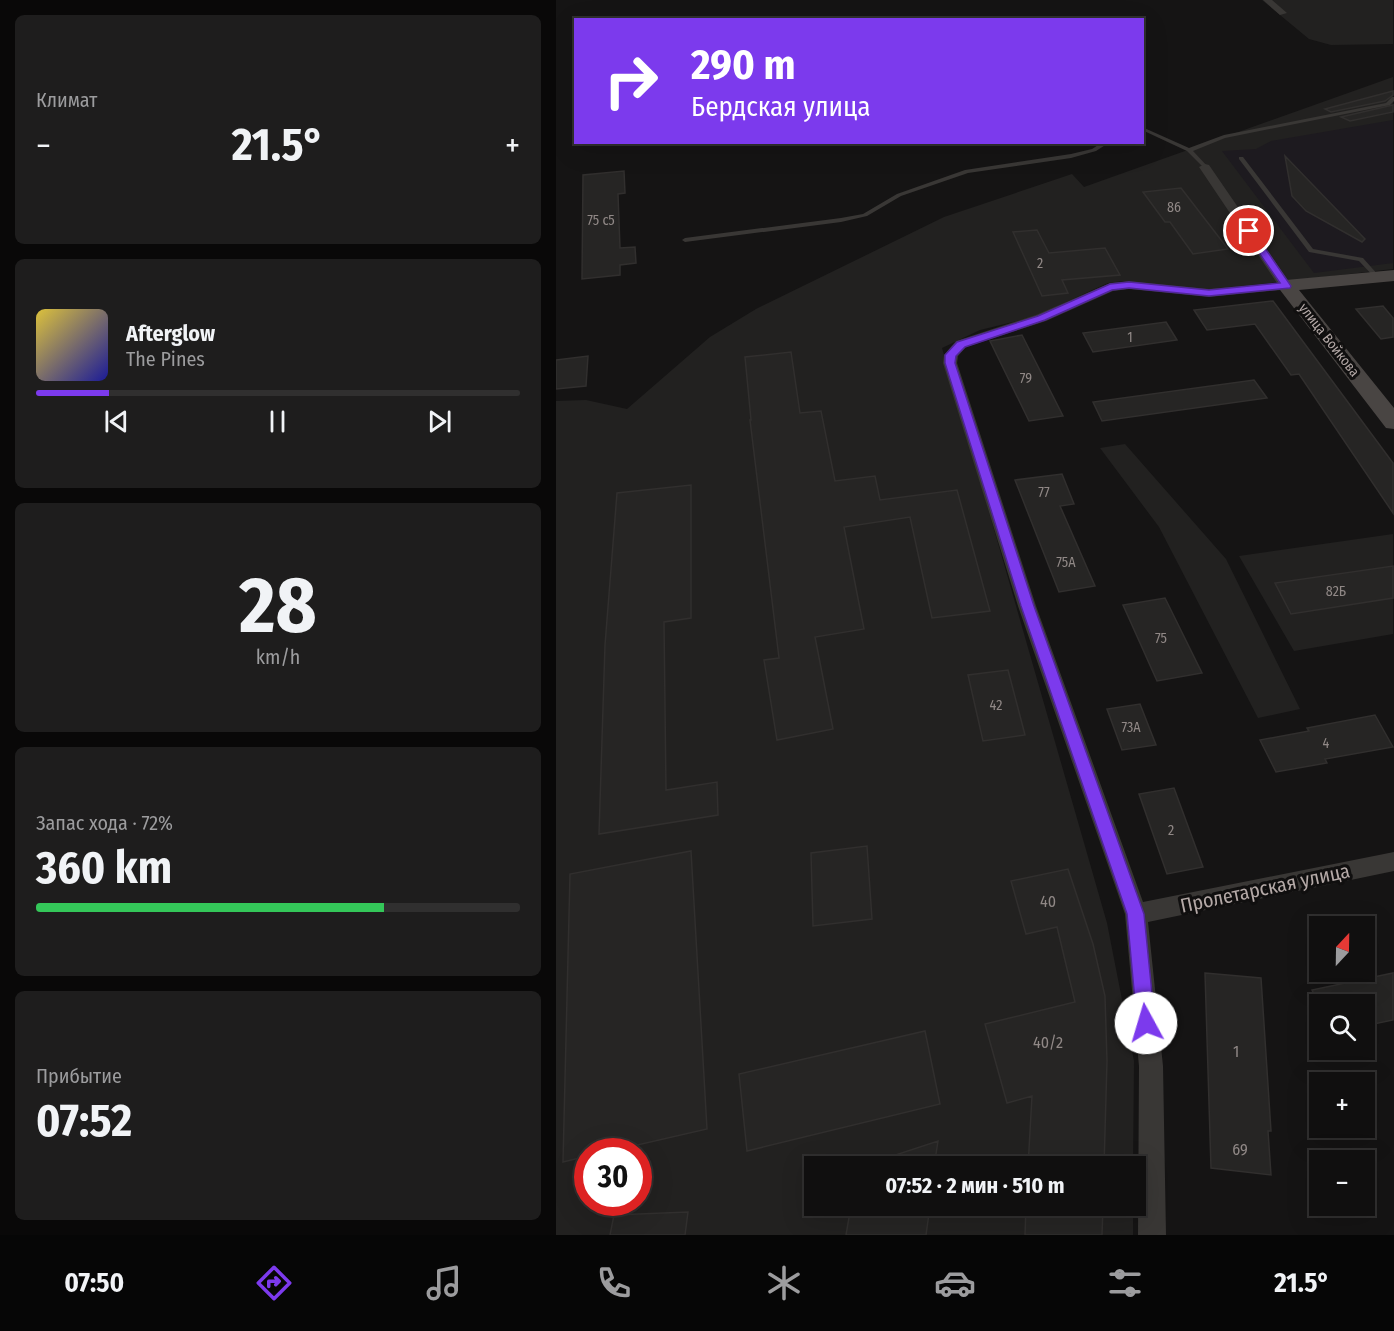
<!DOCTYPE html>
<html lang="ru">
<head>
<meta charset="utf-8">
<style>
	body { margin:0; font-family:"Fira Sans Condensed",sans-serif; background:#1e1d1d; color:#f1f3f6; height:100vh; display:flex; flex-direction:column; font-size:22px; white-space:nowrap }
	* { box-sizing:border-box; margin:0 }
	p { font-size:20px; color:#9c9c9e }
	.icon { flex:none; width:33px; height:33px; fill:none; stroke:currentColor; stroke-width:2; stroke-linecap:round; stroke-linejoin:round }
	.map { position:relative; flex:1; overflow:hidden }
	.drawer { display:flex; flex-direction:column; gap:15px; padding:15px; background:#090808; width:556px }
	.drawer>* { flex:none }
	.top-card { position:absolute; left:18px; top:18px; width:570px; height:126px; border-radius:0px; box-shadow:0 6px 24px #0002,0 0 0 2px #302f2f; background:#7c3aed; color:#fff; overflow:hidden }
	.needle { width:39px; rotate:22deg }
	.tools { position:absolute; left:753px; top:916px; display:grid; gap:12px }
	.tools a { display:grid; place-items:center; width:66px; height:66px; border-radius:0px; background:#100f0f; box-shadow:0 6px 24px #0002,0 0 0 2px #302f2f; font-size:30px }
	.speed { position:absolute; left:18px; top:1138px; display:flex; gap:12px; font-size:30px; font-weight:700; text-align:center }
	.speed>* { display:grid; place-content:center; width:78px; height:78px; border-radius:50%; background:#100f0f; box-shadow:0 6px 24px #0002,0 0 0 2px #302f2f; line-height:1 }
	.speed .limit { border:9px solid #d22; background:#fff; color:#111 }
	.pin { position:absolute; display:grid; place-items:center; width:51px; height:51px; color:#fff; margin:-26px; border:3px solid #fff; border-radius:50%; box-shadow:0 2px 6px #0007 }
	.me { position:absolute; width:66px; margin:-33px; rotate:354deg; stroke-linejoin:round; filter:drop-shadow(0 0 4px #0008) }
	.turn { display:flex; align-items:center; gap:21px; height:126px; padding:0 18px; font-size:27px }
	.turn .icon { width:78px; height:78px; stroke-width:2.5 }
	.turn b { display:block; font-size:42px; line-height:51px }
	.big { font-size:45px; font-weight:700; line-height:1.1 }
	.drawer .widget { flex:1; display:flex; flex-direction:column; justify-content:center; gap:9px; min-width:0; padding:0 21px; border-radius:9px; background:#1e1d1d }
	.drawer .dial { align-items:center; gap:0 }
	.dial b { font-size:78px; line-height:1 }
	.song { display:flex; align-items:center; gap:18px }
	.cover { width:72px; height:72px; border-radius:9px; background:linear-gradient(135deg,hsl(50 70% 55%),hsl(240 70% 35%)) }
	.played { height:6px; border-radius:3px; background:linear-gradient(90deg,#7c3aed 15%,#302f2f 15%) }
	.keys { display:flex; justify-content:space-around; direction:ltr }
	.heat { display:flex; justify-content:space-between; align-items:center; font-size:33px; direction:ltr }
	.charge { height:9px; border-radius:4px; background:linear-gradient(90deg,#34c759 72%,#302f2f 0) }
	.trip { position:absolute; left:248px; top:1156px; width:342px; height:60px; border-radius:0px; background:#100f0f; box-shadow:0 6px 24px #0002,0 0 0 2px #302f2f; font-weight:700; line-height:60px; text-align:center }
	.tab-bar { display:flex; height:96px; justify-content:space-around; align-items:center; background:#060606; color:#9c9c9e }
	.tab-bar .icon { width:42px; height:42px }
	.tab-bar .selected { color:#7c3aed }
	.tab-bar b { font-size:27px; color:#f1f3f6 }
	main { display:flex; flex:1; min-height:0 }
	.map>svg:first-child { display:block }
</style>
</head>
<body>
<main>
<section class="drawer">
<div class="widget"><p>Климат</p>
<div class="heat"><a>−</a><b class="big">21.5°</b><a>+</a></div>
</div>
<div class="widget">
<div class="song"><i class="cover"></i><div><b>Afterglow</b><p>The Pines</p></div></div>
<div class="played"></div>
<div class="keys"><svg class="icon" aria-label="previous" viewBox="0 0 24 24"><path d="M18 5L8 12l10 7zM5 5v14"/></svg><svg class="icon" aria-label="pause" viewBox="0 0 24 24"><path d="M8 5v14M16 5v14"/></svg><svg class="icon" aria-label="next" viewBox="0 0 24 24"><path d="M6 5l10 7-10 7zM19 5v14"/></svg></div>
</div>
<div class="widget dial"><b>28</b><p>km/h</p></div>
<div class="widget"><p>Запас хода · 72%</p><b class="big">360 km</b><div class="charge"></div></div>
<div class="widget"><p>Прибытие</p><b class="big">07:52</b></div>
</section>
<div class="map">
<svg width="838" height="1235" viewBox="0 0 838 1235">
	<rect width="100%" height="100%" fill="#151414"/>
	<path fill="#222120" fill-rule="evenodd" d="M706,0H837V44L775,45L753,39Z
		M837,77V269L652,290L568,281L552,283L477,317L424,330L386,348L551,923L578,1061L577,1167H258V1206H577V1235H0V401L30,400L71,409L154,337L200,309L388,217L516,174L528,187ZM32,1152H82V1203H32Z
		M569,444L670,559L744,709L702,718L603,527L544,448Z
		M837,534V634L738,651L683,556Z"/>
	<path fill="#1d1a1f" d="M837,120V263L758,273L666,151L700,149L715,141Z"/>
	<path fill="#262524" stroke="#312f2e" stroke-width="1.5" d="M837,91V95L829,101L775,112L769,109Z
		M837,105V112L794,121L785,117Z
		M729,156L809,239L806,242L750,211L736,196Z
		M68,171L69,193L62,194L64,248L79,247L80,263L64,265V275L26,279L27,175Z
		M625,188L672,249L637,254L614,222H609L587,192Z
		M481,230L493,253L549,248L564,275L506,280L512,293L486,296L457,232Z
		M717,301L837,463V513L743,374L735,375L699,324L651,330L638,310Z
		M827,306L837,318V337L825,339L800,309Z
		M610,322L621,340L537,352L527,333Z
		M466,335L507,416L473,421L434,341Z
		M235,352L244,413L265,411L279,481L319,476L324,500L401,490L434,611L376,618L354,517L288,527L308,629L259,637L277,729L221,740L208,660L223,658L194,420H195L189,357Z
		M32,356L30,386L0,389V360Z
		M698,380L711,398L546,421L537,402Z
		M506,474L518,504L504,506L539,586L503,592L459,480Z
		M135,485V618L108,622L110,790L161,782L162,815L43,834L49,645L61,493Z
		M837,566V598L735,614L719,583Z
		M609,598L646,673L601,681L567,605Z
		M452,670L469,735L427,741L412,675Z
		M584,704L600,745L566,750L551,709Z
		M819,715L837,747L769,759L771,763L720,772L704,740L753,731L751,728Z
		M618,788L647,867L611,874L583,794Z
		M311,846L316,919L257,926L255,853Z
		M135,851L151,1129L51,1152H32V1156L7,1162L14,874Z
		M512,869L537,944L549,996L551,1061L548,1167H472L476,1096L451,1103L429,1024L519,1002L501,927L470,934L455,881Z
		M649,973L705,978L715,1131H712L715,1175L655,1168Z
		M837,973V1020L808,1026V1005H763L756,990Z
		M369,1031L384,1104L191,1151L183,1074Z
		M382,1141L378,1167H313L312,1164Z
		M295,1206H374L370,1235H290Z
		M470,1206H547L546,1235H469Z
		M132,1212L129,1235H54L58,1215Z"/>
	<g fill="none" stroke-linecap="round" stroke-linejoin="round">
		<path fill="#393735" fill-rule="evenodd" d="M836,97H838V101L834,105L669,138L637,151L652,167L649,169L631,151L586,130V127L633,148L668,135L830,103Z
			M547,142H554L540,151L515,158L412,173L345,196L311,216L285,222L129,242L126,240L129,238L285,218L307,214L341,194L409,170L515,154L536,149Z
			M683,157H687L757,249L807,258L823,276V278H819L803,261L753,252L683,159Z"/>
		<path fill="#393735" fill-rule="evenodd" d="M707,0H716L731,13L724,15Z
			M649,164L653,165L736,286L735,289L653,297L573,289L557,291L490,321L410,347L402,356L401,363L480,606L587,902L838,852V871L592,922L607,1066L610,1235H582L583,1066L569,914L462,606L387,363L388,355L400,341L480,315L554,283L573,281L653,289L721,283L643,167Z"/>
		<path fill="#494543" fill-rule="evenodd" d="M838,270V281L743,290L838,408V429L830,428L721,286L723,282L730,280Z"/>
	</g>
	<path fill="#7c3aed" stroke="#51269a" stroke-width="1.5" d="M690,229H696L735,286L734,288L653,296L573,288L556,290L489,320L409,347L400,356L399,363L478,606L588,914L599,1023L597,1029L590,1032L584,1029L581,1023L571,914L465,606L389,363V355L401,342L482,316L554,284L573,282L653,290L724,283L688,231Z"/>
	<g text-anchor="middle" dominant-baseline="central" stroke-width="6" stroke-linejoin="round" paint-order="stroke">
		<g font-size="14" fill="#908886">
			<text x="618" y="207">86</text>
			<text x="45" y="220">75 с5</text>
			<text x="484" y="263">2</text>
			<text x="574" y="337">1</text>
			<text x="470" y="378">79</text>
			<text x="488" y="492">77</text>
			<text x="510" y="562">75А</text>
			<text x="780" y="591">82Б</text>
			<text x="605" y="638">75</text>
			<text x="440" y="705">42</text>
			<text x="575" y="727">73А</text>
			<text x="770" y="743">4</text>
			<text x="615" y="830">2</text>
		</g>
		<g font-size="14" fill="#b4a9a7" stroke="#100f0f">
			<text transform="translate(773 340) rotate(52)">улица Войкова</text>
		</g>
		<g font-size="16" fill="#908886">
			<text x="492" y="901">40</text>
			<text x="492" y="1042">40/2</text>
			<text x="680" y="1051">1</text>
			<text x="684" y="1149">69</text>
		</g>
		<g font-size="20" fill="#b4a9a7" stroke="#100f0f">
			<text transform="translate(709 888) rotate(-12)">Пролетарская улица</text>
		</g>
	</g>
</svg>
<div class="tools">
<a><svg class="needle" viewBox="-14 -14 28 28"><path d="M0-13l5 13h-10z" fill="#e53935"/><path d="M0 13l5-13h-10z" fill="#9c9c9e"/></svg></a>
<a><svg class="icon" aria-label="search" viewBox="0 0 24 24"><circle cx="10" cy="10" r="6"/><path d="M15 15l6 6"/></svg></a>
<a>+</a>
<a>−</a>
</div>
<div class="speed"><div class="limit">30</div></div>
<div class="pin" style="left:693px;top:231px;background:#d93025"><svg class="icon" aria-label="arrive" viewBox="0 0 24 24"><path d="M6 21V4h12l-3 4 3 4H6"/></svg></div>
<svg class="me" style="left:590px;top:1023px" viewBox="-20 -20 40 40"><circle r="19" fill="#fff"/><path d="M0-13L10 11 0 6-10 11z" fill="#7c3aed"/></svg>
<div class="trip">07:52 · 2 мин · 510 m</div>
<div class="top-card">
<div class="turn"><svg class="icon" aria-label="right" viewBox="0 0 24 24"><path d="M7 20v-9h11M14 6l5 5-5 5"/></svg><div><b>290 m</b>Бердская улица</div></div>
</div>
</div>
</main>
<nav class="tab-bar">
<b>07:50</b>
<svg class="icon selected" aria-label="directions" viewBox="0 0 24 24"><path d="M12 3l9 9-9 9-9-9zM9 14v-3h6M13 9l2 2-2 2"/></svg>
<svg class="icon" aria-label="music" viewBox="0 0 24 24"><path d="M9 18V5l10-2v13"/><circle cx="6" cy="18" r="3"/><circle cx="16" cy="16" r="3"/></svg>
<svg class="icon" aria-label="phone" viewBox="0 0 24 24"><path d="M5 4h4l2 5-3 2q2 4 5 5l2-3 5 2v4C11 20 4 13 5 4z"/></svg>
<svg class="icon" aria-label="climate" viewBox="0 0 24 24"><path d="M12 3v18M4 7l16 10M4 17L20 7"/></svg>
<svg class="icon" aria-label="car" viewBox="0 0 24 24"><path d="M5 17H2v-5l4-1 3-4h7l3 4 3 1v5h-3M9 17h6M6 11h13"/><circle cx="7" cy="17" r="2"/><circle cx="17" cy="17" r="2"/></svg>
<svg class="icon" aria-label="filters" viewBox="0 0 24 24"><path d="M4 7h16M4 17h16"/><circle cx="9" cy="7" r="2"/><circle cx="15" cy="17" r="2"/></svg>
<b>21.5°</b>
</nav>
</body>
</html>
